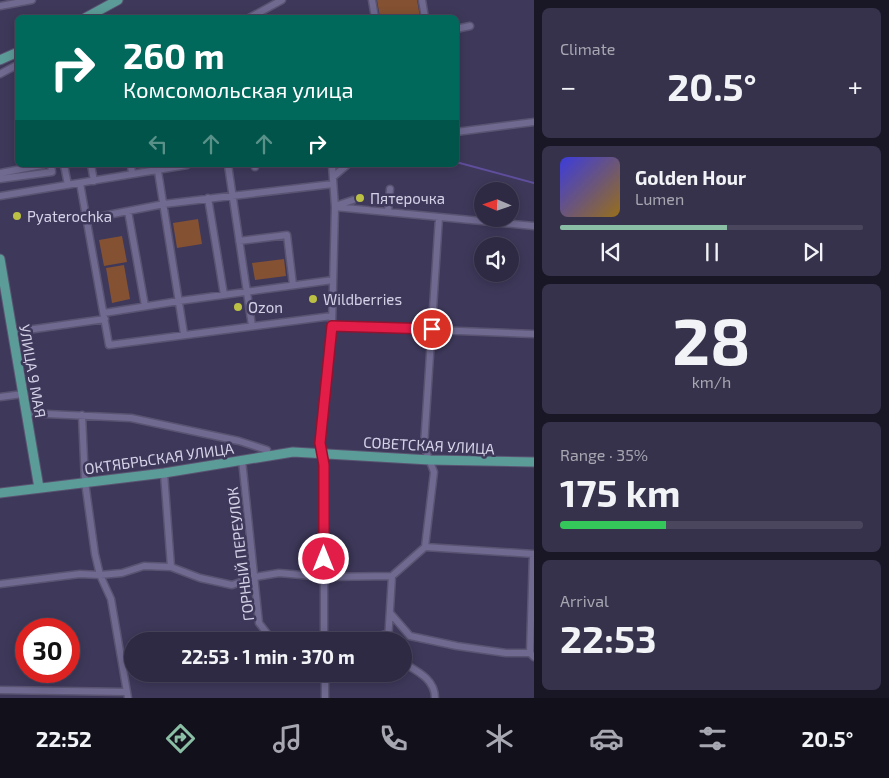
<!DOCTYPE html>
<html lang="en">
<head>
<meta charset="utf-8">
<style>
	body { margin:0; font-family:"Exo 2",sans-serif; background:#36324b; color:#f1f3f6; height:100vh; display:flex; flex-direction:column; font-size:19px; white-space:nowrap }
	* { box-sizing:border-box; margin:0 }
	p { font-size:16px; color:#a7a7b2 }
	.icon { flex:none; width:28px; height:28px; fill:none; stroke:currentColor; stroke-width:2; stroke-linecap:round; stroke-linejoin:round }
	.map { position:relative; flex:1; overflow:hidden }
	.sheet { display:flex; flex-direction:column; gap:8px; padding:8px; background:#191725; width:355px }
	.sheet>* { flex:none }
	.guide { position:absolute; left:15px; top:15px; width:444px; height:152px; border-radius:8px; box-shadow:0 2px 12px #0003,0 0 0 1px #49465d; background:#00695c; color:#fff; overflow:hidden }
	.needle { width:32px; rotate:272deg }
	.tools { position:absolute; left:474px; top:182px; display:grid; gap:10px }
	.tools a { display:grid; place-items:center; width:45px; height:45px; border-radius:50%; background:#2e2a44; box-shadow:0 2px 12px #0003,0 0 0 1px #49465d; font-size:25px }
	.speed { position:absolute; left:15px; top:618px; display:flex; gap:10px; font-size:25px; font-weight:700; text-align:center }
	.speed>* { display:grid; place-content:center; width:65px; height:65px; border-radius:50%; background:#2e2a44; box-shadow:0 2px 12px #0003,0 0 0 1px #49465d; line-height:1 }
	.speed .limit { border:8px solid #d22; background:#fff; color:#111 }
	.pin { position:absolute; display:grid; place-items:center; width:42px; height:42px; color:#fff; margin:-21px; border:2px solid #fff; border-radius:50%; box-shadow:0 1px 5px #0007 }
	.me { position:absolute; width:55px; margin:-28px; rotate:0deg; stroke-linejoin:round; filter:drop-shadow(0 0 4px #0008) }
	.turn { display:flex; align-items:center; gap:18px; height:105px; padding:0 25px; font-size:22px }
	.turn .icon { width:65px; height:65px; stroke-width:2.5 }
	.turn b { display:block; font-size:35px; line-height:42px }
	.lanes { display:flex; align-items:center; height:48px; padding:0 25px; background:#0003; justify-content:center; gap:25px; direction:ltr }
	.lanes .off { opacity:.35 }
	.big { font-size:38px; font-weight:700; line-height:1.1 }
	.sheet .widget { flex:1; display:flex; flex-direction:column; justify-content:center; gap:8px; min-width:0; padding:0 18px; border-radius:8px; background:#36324b }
	.sheet .dial { align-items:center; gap:0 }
	.dial b { font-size:65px; line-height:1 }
	.song { display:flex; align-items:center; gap:15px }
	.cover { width:60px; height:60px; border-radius:8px; background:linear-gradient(135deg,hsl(240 70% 55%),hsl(40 70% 35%)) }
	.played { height:5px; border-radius:2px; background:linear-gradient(90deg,#8abfa5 55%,#49465d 55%) }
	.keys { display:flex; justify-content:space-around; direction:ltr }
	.heat { display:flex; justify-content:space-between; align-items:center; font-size:28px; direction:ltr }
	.charge { height:8px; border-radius:4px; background:linear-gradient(90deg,#34c759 35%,#49465d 0) }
	.trip { position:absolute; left:124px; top:632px; width:288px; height:50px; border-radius:25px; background:#2e2a44; box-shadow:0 2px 12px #0003,0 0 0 1px #49465d; font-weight:700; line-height:50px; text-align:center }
	.tabs { display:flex; height:80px; justify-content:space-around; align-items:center; background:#12111b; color:#a7a7b2 }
	.tabs .icon { width:35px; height:35px }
	.tabs .active { color:#8abfa5 }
	.tabs b { font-size:22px; color:#f1f3f6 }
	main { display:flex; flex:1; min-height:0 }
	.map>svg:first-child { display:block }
</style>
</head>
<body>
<main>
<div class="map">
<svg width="534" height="698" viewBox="0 0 534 698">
	<rect width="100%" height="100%" fill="#3e385a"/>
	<path fill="#845132" d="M377,0H417L420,17H380Z
		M198,219L202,244L177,248L173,223Z
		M122,236L127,262L104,266L99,240Z
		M284,259L286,276L255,280L252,263Z
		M124,265L130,299L112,303L106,268Z"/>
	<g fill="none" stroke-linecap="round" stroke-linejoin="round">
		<path stroke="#5f4e9b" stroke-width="2" d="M456,162L534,183"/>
		<defs>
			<path id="minor" d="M372,0L375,18
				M422,0L425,18
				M0,6L32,0
				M249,18L282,0
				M456,29L470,26
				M0,74L15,66L18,69
				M456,132L534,122
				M64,165L68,185
				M91,165L94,181
				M131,165L132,174
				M157,165L184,334
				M228,165L252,326
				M255,165V167
				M0,173L42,165
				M333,177L347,165
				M0,179L52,172L51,165
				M80,183L109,345L332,316
				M0,196L187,165
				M208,198L224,295
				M335,206L353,200
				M335,207L534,226
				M128,211L145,306
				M388,212L390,189
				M87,219L164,204L333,184
				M239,241L287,235L293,285
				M104,313L179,301L333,280
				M332,326L534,334
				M13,332L105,319
				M0,397L23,394
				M26,413L131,418L239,441L267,450
				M82,415L85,482L95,554L100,575L111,599L128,698
				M242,460L259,623L273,641
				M164,473L171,567
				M425,547L434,472L424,446L439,217
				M533,554L530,653L534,657
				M0,584L80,574L100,575L122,573L144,566L171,567L200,578L232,585L255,577L279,573L324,577L392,576L425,547L534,554
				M391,614L410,636L457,646L506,653H530
				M324,641V465L321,443L332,326L335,207L332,165
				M363,641L389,633
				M388,641L392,576
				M402,662C417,671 435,679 435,698
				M325,674V698
				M0,690L127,692"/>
			<path id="major" d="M85,18L118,0
				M0,60L18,52
				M0,259L39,488
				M0,493L164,473L293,452L430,460L534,462"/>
		</defs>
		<use href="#minor" stroke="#5a5472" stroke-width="9"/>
		<use href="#major" stroke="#5a5472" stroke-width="11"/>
		<use href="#minor" stroke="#706a91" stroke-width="6"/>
		<use href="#major" stroke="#5c9c98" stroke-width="9"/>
	</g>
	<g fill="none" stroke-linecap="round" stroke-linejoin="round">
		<defs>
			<path id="route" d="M324,559V465L320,443L332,326L432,329"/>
		</defs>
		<use href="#route" stroke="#92132f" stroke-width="12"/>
		<use href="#route" stroke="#e11d48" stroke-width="9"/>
	</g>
	<g fill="#bbc044" stroke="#3e385a" stroke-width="2">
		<circle cx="360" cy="198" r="5"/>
		<circle cx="17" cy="216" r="5"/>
		<circle cx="313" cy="299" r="5"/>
		<circle cx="238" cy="307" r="5"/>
	</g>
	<g text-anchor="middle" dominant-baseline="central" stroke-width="5" stroke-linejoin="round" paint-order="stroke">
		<g font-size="15" fill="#d5d2e8" stroke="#3e385a" text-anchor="start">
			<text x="370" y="198">Пятерочка</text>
			<text x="27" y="216">Pyaterochka</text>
			<text x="323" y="299">Wildberries</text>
			<text x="248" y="307">Ozon</text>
		</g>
		<g font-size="15" fill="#d5d2e8" stroke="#3e385a">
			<text transform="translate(33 371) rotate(80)">УЛИЦА 9 МАЯ</text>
			<text transform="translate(429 445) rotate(3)">СОВЕТСКАЯ УЛИЦА</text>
			<text transform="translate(159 458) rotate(-8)">ОКТЯБРЬСКАЯ УЛИЦА</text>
			<text transform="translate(240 554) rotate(-97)">ГОРНЫЙ ПЕРЕУЛОК</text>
		</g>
	</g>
</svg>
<div class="tools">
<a><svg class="needle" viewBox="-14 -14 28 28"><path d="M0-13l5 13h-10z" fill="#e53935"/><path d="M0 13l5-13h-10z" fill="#a7a7b2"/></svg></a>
<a><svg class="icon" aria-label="sound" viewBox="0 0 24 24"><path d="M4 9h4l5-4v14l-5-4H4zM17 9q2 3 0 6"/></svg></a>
</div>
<div class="speed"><div class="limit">30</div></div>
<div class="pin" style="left:432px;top:329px;background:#d93025"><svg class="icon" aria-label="arrive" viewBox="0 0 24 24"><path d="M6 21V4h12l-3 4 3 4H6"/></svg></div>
<svg class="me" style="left:324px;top:559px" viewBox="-20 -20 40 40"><circle r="17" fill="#e11d48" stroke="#fff" stroke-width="3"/><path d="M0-11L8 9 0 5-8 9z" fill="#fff"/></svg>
<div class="trip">22:53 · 1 min · 370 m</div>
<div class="guide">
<div class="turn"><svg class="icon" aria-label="right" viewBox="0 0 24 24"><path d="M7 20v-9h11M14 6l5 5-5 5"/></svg><div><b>260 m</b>Комсомольская улица</div></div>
<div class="lanes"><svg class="icon off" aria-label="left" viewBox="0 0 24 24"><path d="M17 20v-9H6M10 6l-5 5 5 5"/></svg><svg class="icon off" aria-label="ahead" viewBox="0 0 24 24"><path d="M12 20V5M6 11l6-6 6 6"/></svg><svg class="icon off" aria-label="ahead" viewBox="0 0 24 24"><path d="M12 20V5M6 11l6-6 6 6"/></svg><svg class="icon" aria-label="right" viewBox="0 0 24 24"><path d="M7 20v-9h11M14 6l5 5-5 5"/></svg></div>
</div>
</div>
<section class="sheet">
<div class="widget"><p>Climate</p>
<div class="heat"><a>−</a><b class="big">20.5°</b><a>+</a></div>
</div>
<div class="widget">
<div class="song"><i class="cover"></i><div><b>Golden Hour</b><p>Lumen</p></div></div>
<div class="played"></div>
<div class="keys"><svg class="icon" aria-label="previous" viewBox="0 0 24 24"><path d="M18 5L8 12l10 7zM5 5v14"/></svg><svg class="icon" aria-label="pause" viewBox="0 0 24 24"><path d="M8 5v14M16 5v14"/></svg><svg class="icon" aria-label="next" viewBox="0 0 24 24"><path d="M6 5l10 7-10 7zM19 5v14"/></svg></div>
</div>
<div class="widget dial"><b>28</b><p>km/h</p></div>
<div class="widget"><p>Range · 35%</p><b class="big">175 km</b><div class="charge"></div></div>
<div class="widget"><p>Arrival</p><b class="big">22:53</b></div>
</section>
</main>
<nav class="tabs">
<b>22:52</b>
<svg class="icon active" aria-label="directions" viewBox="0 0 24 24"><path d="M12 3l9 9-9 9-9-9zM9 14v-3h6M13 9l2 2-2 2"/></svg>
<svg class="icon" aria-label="music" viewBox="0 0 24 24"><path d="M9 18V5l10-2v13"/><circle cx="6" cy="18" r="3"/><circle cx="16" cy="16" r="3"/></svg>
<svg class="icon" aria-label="phone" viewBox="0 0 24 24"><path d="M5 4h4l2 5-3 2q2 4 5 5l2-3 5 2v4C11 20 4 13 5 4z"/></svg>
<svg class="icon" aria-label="climate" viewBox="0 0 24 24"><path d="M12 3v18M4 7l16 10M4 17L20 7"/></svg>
<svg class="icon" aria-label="car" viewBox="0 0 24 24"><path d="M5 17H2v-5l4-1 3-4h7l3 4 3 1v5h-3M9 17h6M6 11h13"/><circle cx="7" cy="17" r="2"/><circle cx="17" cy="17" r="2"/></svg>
<svg class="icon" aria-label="filters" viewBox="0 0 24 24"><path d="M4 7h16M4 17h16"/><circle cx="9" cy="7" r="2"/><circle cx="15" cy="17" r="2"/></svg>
<b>20.5°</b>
</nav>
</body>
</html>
